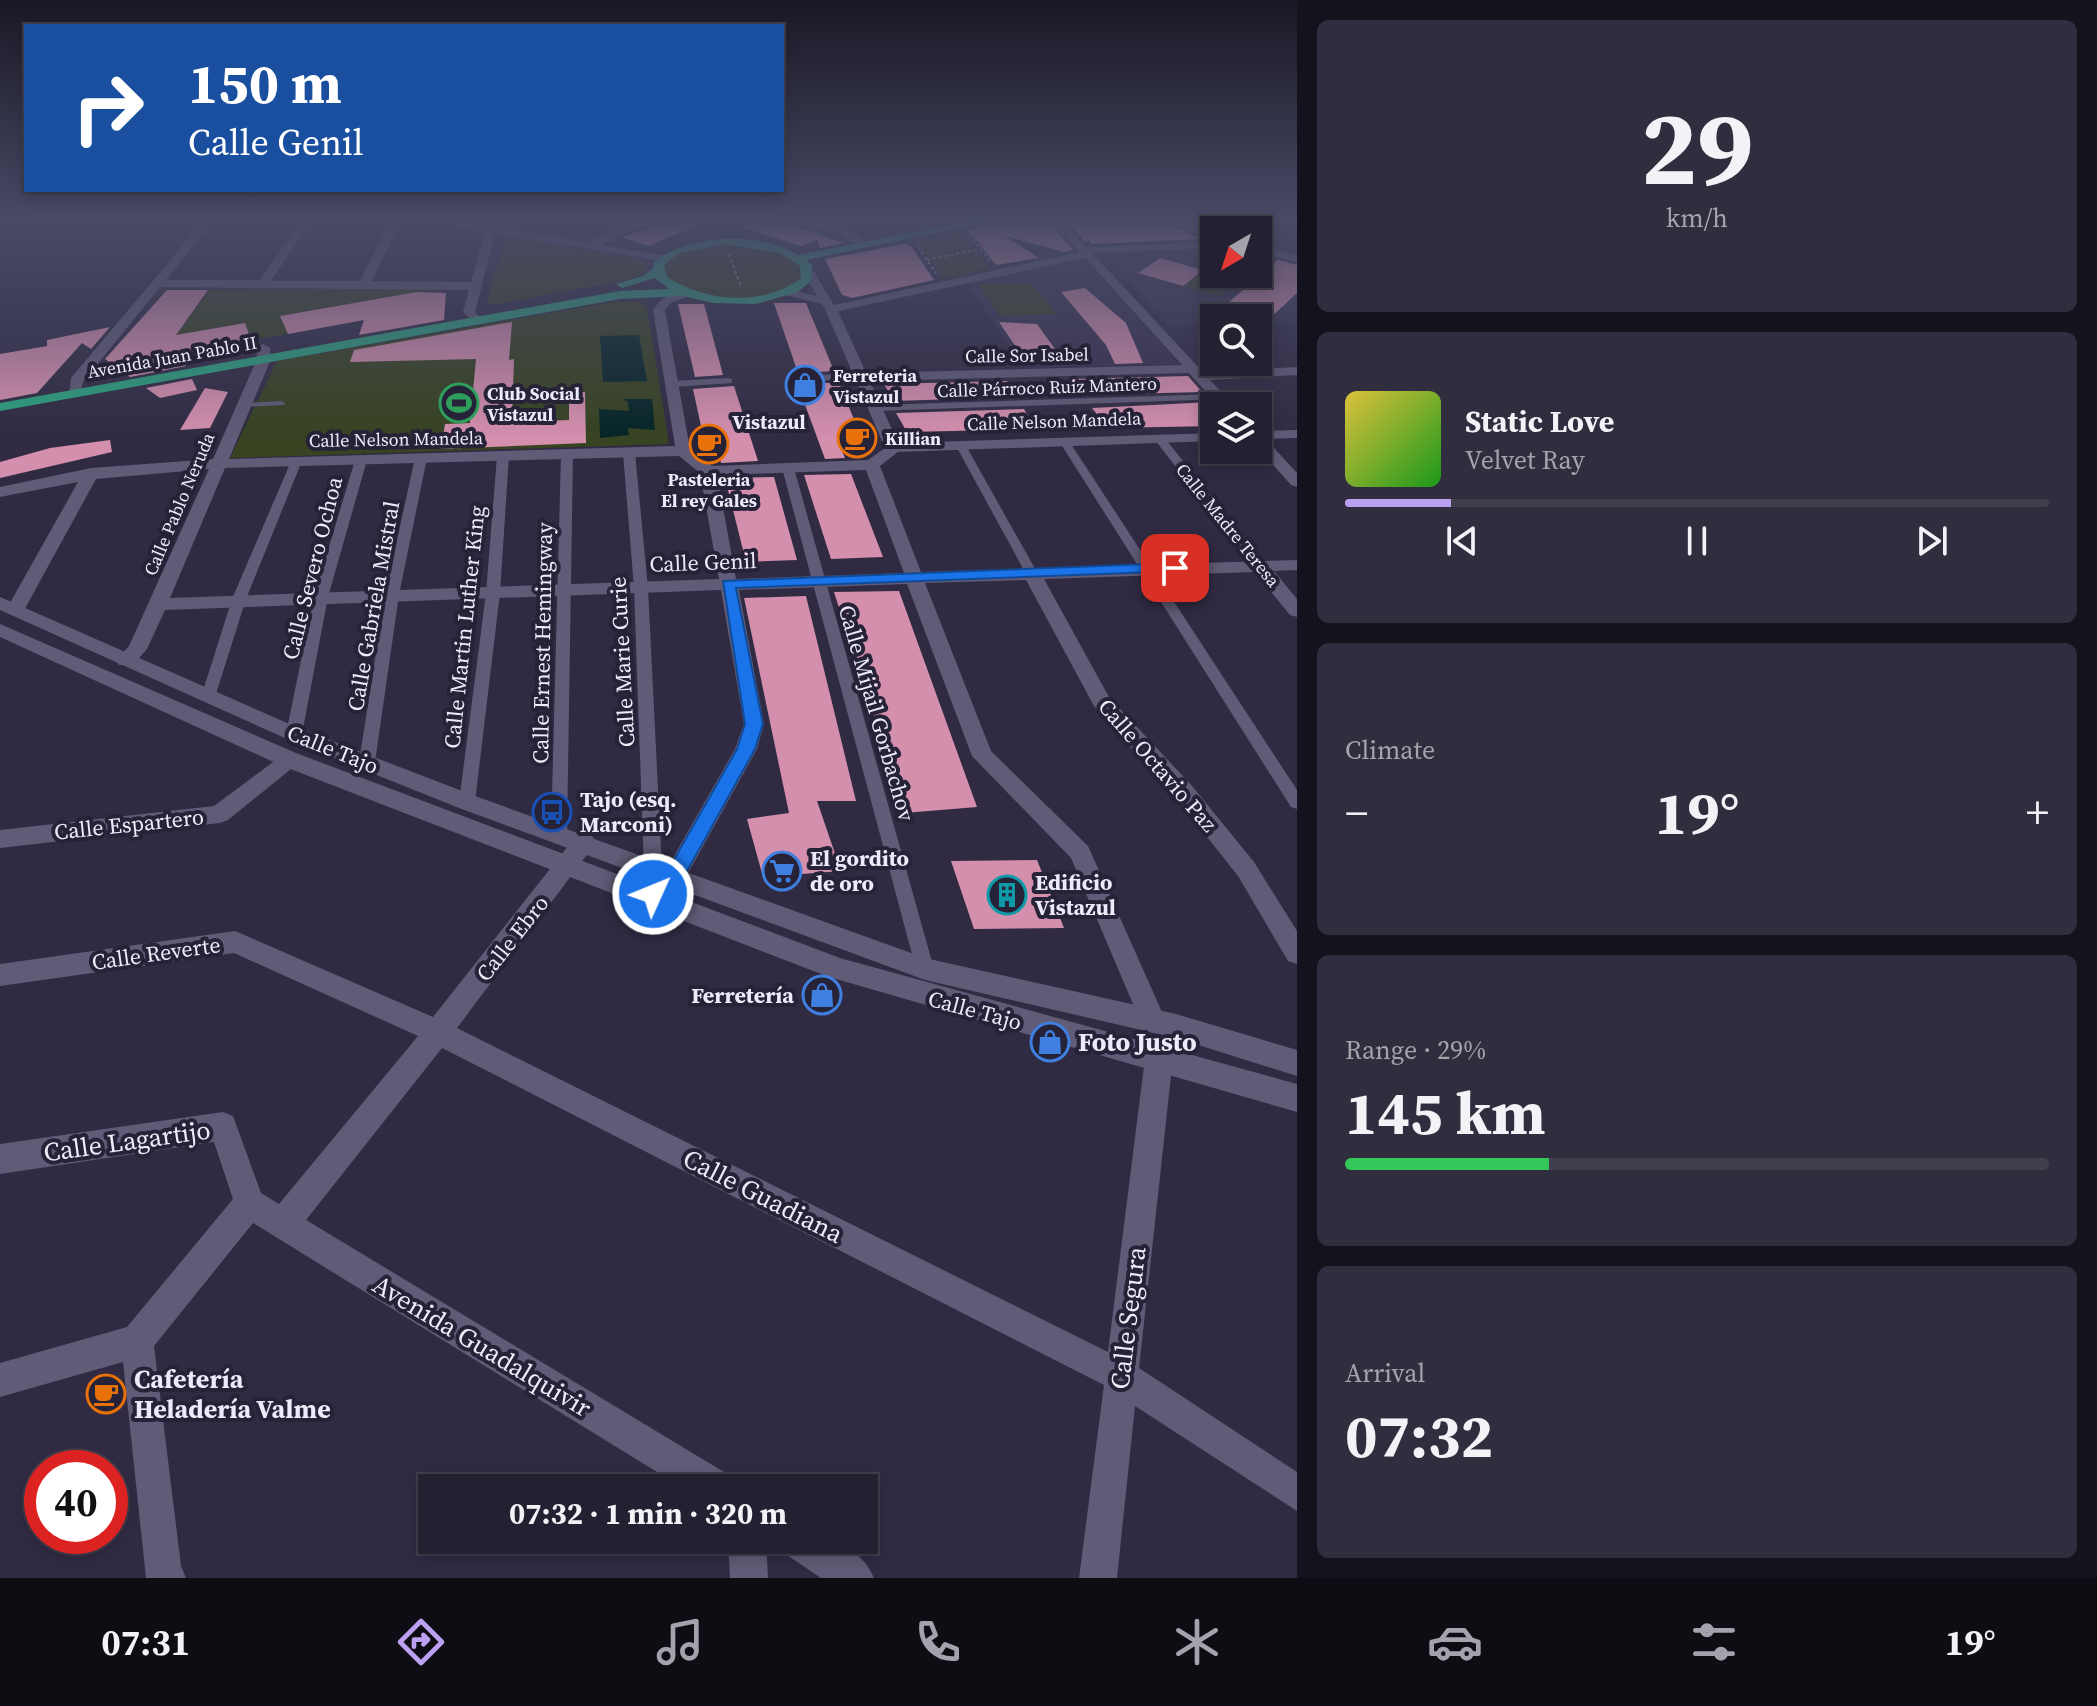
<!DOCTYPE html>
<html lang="en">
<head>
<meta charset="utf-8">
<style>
	body { margin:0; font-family:"Source Serif 4",serif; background:#302d3e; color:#f1f3f6; height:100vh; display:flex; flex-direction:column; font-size:30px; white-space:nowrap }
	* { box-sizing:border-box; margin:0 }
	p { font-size:26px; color:#a3a3ac }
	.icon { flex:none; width:44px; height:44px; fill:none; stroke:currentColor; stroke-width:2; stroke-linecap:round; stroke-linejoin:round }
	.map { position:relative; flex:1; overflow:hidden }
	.side { display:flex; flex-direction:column; gap:20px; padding:20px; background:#14121c; width:800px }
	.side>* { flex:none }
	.guide { position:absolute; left:24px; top:24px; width:760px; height:168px; border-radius:0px; box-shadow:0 4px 12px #0003,0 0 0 2px #413e4d; background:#1a4fa0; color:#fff; overflow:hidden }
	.needle { width:52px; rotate:219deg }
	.tools { position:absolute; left:1200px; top:216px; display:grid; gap:16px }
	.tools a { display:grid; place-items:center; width:72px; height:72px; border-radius:0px; background:#242032; box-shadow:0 4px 12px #0003,0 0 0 2px #413e4d; font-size:40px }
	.speed { position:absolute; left:24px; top:1450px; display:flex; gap:16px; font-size:40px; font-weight:700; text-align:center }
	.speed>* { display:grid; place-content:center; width:104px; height:104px; border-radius:50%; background:#242032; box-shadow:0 4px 12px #0003,0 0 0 2px #413e4d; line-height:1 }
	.speed .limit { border:12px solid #d22; background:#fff; color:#111 }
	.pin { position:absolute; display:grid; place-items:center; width:68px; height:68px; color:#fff; margin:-34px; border-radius:16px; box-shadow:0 4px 12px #0006 }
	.me { position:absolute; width:88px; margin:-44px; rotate:46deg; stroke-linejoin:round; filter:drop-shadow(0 0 6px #0008) }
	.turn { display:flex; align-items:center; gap:28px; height:168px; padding:0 32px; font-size:36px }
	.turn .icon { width:104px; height:104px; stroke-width:2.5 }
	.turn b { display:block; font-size:56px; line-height:68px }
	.big { font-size:60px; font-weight:700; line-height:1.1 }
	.side .tile { flex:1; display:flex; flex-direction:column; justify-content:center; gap:12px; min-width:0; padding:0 28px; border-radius:12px; background:#302d3e }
	.side .dial { align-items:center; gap:0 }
	.dial b { font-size:104px; line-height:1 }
	.song { display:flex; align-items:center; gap:24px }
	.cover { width:96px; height:96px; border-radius:12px; background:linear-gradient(135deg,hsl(50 70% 55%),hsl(120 70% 35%)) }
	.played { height:8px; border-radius:4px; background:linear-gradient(90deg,#bca0f2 15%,#413e4d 15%) }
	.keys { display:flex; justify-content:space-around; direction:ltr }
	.heat { display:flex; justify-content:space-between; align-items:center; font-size:44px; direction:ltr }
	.charge { height:12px; border-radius:6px; background:linear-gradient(90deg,#34c759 29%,#413e4d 0) }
	.trip { position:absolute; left:418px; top:1474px; width:460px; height:80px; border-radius:0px; background:#242032; box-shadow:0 4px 12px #0003,0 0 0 2px #413e4d; font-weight:700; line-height:80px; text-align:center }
	.menu { display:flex; height:128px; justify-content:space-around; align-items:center; background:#0e0d14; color:#a3a3ac }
	.menu .icon { width:56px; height:56px }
	.menu .selected { color:#bca0f2 }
	.menu b { font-size:36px; color:#f1f3f6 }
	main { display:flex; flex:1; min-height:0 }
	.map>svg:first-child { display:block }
</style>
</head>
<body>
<main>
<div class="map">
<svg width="1297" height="1578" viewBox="0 0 1297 1578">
	<rect width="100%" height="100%" fill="#302b43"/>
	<path fill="#383250" d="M1214,248V274H1258V254L1297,264V322L1258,323V318H1214V325L1169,326L1100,251Z
		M1084,258L1179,364L1025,368L967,283Z"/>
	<path fill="#374321" d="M961,231L990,269L945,279L914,239Z
		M515,238L640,259L647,265L646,273L627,280L496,304L487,302L505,239Z
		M716,241L783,250L809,272C782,319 711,297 669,286L658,264C671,246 695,244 716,241Z
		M1211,265L1214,266V274L1247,275L1220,296L1183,286Z
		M1031,283L1056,314L1000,316L978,284Z
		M441,288L280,316L288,334L251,340L244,323L192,332L163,353L209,290Z
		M614,302H639L647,307L669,444L230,458L277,361Z"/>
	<path fill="#052527" d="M639,335L647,381L603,382L600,336Z
		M623,399H652L655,430L628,428L629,435L600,438L599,409L629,411L628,402Z"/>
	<path fill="#d48fad" d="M691,218L694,226L649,246L621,237Z
		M746,218L790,225L844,243L820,248L817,240L801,246L744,228Z
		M1046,218L1073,250L1064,252L1005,236L1039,258L996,265L968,230Z
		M1064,218H1150L1204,239L1092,244L1088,239L1085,242Z
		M1177,218H1205L1242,230H1214Z
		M905,244L911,246L934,280L852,298L842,295L825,259Z
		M1160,258L1203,270L1183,286L1138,273Z
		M1278,260L1297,265V293L1267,321L1222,308Z
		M1085,288L1126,323L1143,363L1115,364L1106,345L1061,292Z
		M167,290H208L176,335L245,323L251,340L180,354L186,366L130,377L105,359Z
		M417,292L446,293L444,320L359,335L364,320L288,334L280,316Z
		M774,303H806L834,371L798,373Z
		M678,304H704L723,375L695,377Z
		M512,322L509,360L514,359L512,422L569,420V392H585L586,443L441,449L445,424L470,423L476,359L350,362L354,350Z
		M999,322L1037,324L1060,356H1022Z
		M110,327L91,349L82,343L37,393L0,400V354L47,346V340Z
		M1188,376L1202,392L1086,395L1072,379Z
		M192,379L197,390L160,398L146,388Z
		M1007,381L1017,397L894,401L884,384Z
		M797,383H839L867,451H842L845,458L825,459Z
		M734,386L758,461L721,463L719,454H707L693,389Z
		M205,388L228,392L210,428L180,430Z
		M1212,402L1214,426L1108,428L1092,408Z
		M1024,409L1036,429L907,432L896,413Z
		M110,440L112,452L0,478V462L50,448Z
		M851,474L883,557L831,559L804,475Z
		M774,477L797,560L746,562L725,478Z
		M899,591L977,807L904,813L834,592Z
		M806,596L856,801H817L841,871L763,877L747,819L789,813L744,598Z
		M1037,860L1064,928L974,929L951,861Z"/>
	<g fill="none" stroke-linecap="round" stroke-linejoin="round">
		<path stroke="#9692a5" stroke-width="2" stroke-dasharray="3 3" stroke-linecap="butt" d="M969,235L991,262
			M918,247L936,273
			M729,254L741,287
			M927,260L980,249"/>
		<path fill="#605b76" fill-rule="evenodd" d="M281,401L285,403L284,405L243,407L239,405L243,403Z"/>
		<path fill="#605b76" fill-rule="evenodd" d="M862,374L866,375V379L800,381L795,378L800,375Z
			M728,378L732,379V383L673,387L668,384L673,381Z
			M1219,394L1223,395V399L876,411L871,408L876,405Z
			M1155,436H1163L1265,563V569H1255L1155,440Z
			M1064,438L1069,441L1297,790V809L1291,807L1059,441Z
			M956,442L965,444L1038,574L1037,577L1032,578L1026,574L955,444Z
			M629,450L635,453L648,588L662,869L659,874L653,876L647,874L644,869L634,588L623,453Z
			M567,451L573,454L567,834L565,839H553L551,834L561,454Z
			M503,453L509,456L500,593L475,802L473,806H461L459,802L486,593L497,456Z
			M421,455L427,458L399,595L375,762L367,768L359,762L385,595L415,458Z
			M361,457L367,460L328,597L302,734L294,739L286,734L314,597L355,460Z
			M292,459L302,461L246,599L215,697L213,701H203L201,697L232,599Z
			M788,465L794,468L934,969L932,975L925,977L918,975L916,969L782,468Z"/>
		<path fill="#605b76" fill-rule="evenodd" d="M206,218H216L166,280H260L303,218H313L271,281H360L392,218H402L372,281L471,282L485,232L415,218L489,226L501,220L506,223L501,228L588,242L619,227L657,218H674L627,231L601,245L666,256L662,261L495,234L475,312L483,321L477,325L463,312L469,290L160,287L83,382L79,396H69L71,378Z
			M781,218C810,218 848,225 870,245L860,247L841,235Z
			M1049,218H1060L1086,247L1214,242V248L1092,253L1203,372L1297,367V375L1210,380L1234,406H1219L1189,373L870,381L898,443L1214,433V441L898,452L880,466L921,572L1297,560V570L1274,571L1297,599V617L1290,615L1255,572L1044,579L1109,697L1193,787L1254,862L1297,931V964L1288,961L1238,876L1177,799L1094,706L1026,580L925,583L991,751L1088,846L1166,1021L1162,1030L1153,1033L1144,1030L1071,858L972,756L907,584L739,590L764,724L757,749L682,884L674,887L666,884L662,877L735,749L744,724L721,590L165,610L147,649L133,665H119L116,660L129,646L209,469L96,479L22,614H8L6,610L78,482L0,497V487L91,468L213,459L257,359L256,348L263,344L270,348L271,359L229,459L675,446L653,310C662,297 674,289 690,290V296L672,302L665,310L690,449L712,466L868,460L885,448L825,309L822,304L785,295V289L817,296L803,272L813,270L834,305L1079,252ZM1085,258L1182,365L866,373L838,311ZM679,456L700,473L719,579L170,598L225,468ZM866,470L904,573L736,579L717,475Z
			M1153,218H1168L1214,233V240Z
			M1258,246L1297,256V262L1258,252Z
			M1297,430V438L1266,439L1297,473V487L1291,485L1258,448V431Z
			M288,751L299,759L296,765L228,820L220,823L0,848V830L214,806Z
			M584,833L592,836L596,842L592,848L457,1028L1108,1352L1145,1058L1149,1049L1159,1045L1169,1049L1173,1058L1139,1368L1297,1472V1511L1135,1406L1117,1578H1079L1104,1385L442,1048L306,1220L729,1475L734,1488H683L253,1223L154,1346L181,1566L186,1578H146L123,1362L0,1397V1363L127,1327L233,1199L214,1142L0,1174V1144L223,1112L233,1116L261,1193L279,1204L418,1036L234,953L0,986V964L235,931L433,1017L576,836Z
			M728,1540H766L768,1578H730Z
			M778,1540C815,1540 857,1537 874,1578H821L784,1553Z"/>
		<path fill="#605b76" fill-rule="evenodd" d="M0,597L301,729L475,796L925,958L1176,1014L1297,1050V1076L1176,1038L925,980L459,808L287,739L0,610Z
			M0,624L296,753L840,958L1297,1084V1112L829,977L280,765L0,637Z"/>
		<path fill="#2ca27d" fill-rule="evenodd" d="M986,218H1006L806,260L812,265L811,281L798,292L756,304L713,303L683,296L620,299L0,411V403L620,291L669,289L655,278L622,288L616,284L643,276L653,268L654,262C688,234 761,231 798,255ZM725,244L780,253L800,266L801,278C763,307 706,302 667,277L664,265L679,253Z"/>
	</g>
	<linearGradient id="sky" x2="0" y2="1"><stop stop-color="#1a1825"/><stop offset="0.5" stop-color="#484a66"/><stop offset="1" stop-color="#484a66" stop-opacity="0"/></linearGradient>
	<rect width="1297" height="439" fill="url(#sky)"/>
	<path fill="#1a73e8" stroke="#114b97" stroke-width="2" d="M1175,563L1180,565V571L736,588L763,724L755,749L681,882L667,886L660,900H646L643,894L646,880L668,870L737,749L745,724L723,581Z"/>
	<defs>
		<symbol id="shop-ring" viewBox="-11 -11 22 22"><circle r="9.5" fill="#262238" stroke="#3f7fe0" stroke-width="1.5"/><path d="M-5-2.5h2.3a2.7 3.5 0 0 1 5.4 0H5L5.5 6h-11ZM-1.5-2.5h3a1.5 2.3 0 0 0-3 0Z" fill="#3f7fe0"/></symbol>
		<symbol id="stadium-ring" viewBox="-11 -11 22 22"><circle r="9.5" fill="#262238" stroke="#2e9e5b" stroke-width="1.5"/><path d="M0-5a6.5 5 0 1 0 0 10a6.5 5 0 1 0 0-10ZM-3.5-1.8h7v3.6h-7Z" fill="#2e9e5b"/></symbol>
		<symbol id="cafe-ring" viewBox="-11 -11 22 22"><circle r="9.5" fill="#262238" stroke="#e8710a" stroke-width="1.5"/><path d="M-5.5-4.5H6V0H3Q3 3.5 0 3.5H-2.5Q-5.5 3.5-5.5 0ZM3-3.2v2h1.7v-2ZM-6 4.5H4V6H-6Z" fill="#e8710a"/></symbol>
		<symbol id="bus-ring" viewBox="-11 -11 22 22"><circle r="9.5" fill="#262238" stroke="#1a4fb4" stroke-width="1.5"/><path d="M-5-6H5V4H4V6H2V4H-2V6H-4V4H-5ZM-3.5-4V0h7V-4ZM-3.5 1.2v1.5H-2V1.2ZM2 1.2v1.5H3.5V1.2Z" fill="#1a4fb4"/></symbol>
		<symbol id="supermarket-ring" viewBox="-11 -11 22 22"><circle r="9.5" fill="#262238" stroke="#3f7fe0" stroke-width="1.5"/><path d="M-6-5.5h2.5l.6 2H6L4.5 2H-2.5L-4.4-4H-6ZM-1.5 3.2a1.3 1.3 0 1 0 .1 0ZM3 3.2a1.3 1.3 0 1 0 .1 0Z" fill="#3f7fe0"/></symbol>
		<symbol id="building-ring" viewBox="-11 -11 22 22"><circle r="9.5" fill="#262238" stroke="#0f9aa8" stroke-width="1.5"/><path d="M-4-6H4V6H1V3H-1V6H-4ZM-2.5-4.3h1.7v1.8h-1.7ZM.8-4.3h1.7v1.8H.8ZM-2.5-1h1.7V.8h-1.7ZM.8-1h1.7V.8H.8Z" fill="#0f9aa8"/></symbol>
	</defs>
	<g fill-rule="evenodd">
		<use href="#shop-ring" x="783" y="363" width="44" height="44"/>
		<use href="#stadium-ring" x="437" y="381" width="44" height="44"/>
		<use href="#cafe-ring" x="835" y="416" width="44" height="44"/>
		<use href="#cafe-ring" x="687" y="422" width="44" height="44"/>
		<use href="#bus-ring" x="530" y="790" width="44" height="44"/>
		<use href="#supermarket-ring" x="760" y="849" width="44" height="44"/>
		<use href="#building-ring" x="985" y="873" width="44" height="44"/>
		<use href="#shop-ring" x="800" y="973" width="44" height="44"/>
		<use href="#shop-ring" x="1028" y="1020" width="44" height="44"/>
		<use href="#cafe-ring" x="84" y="1372" width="44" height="44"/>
	</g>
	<g text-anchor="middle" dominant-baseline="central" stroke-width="8" stroke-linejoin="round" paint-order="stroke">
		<g font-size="18" fill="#edebfa" stroke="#262238">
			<text transform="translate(1027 355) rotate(-1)">Calle Sor Isabel</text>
			<text transform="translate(172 357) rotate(-10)">Avenida Juan Pablo II</text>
			<text transform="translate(1047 387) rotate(-2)">Calle Párroco Ruiz Mantero</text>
			<text transform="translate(1054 421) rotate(-2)">Calle Nelson Mandela</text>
			<text transform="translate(396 439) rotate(-1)">Calle Nelson Mandela</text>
			<text transform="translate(179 504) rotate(-67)">Calle Pablo Neruda</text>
			<text transform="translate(1228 525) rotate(51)">Calle Madre Teresa</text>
		</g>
		<g font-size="18" font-weight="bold" fill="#edebfa" stroke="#262238" text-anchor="start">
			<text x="833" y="375">Ferreteria<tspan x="833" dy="21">Vistazul</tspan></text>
			<text x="487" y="393">Club Social<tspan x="487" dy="21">Vistazul</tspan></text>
			<text x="885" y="438">Killian</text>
			<text x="709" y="479" text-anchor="middle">Pasteleria<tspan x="709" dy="21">El rey Gales</tspan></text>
		</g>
		<g font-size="20" font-weight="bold" fill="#edebfa" stroke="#262238">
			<text x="769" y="422">Vistazul</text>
		</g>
		<g font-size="22" fill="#edebfa" stroke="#262238">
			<text transform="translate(703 562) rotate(-2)">Calle Genil</text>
			<text transform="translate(312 568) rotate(-76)">Calle Severo Ochoa</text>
			<text transform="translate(373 606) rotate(-80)">Calle Gabriela Mistral</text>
			<text transform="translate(464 627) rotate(-84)">Calle Martin Luther King</text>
			<text transform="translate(542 643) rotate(-89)">Calle Ernest Hemingway</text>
			<text transform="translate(622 662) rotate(-93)">Calle Marie Curie</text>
			<text transform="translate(877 713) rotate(74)">Calle Mijail Gorbachov</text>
			<text transform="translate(333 749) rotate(22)">Calle Tajo</text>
			<text transform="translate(1158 765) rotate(49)">Calle Octavio Paz</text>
			<text transform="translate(129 824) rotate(-6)">Calle Espartero</text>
			<text transform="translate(512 938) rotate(-52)">Calle Ebro</text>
			<text transform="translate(156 953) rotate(-8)">Calle Reverte</text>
			<text transform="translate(975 1010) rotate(15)">Calle Tajo</text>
		</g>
		<g font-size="22" font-weight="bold" fill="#edebfa" stroke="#262238" text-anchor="start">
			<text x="580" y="799">Tajo (esq.<tspan x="580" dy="25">Marconi)</tspan></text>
			<text x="810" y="858">El gordito<tspan x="810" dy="25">de oro</tspan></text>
			<text x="1035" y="882">Edificio<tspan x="1035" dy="25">Vistazul</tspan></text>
			<text x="794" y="995" text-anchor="end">Ferretería</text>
		</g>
		<g font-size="26" font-weight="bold" fill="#edebfa" stroke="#262238" text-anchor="start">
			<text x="1078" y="1042">Foto Justo</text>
			<text x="134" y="1379">Cafetería<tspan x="134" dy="30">Heladería Valme</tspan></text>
		</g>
		<g font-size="26" fill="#edebfa" stroke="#262238">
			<text transform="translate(127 1141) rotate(-8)">Calle Lagartijo</text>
			<text transform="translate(763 1196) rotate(27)">Calle Guadiana</text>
			<text transform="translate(1128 1318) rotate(-83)">Calle Segura</text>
			<text transform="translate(482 1346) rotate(31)">Avenida Guadalquivir</text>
		</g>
	</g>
</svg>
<div class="tools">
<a><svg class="needle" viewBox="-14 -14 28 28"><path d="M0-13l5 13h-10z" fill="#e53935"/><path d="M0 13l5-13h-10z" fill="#a3a3ac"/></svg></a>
<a><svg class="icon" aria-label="search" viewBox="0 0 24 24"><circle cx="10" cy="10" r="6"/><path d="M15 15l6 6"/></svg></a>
<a><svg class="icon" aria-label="layers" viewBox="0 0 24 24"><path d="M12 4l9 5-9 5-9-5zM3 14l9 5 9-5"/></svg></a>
</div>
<div class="speed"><div class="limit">40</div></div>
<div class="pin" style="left:1175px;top:568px;background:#d93025"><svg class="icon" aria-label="arrive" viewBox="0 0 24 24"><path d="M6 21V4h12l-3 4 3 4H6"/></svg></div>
<svg class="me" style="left:653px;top:894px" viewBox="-20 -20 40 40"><circle r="17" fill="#1a73e8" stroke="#fff" stroke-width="3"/><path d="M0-11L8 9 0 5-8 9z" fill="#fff"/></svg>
<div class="trip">07:32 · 1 min · 320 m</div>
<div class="guide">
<div class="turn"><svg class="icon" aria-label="right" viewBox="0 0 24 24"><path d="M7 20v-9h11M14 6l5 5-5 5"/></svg><div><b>150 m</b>Calle Genil</div></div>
</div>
</div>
<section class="side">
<div class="tile dial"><b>29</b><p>km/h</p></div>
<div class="tile">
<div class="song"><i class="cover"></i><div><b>Static Love</b><p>Velvet Ray</p></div></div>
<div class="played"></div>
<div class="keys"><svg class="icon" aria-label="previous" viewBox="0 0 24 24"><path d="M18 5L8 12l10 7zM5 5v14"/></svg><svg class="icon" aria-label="pause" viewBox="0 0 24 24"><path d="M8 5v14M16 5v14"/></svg><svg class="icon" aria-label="next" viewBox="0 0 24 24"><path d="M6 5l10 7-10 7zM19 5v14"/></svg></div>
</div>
<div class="tile"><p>Climate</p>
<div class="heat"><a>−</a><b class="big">19°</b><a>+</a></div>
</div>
<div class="tile"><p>Range · 29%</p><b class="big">145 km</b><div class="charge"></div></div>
<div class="tile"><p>Arrival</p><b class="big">07:32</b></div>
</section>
</main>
<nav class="menu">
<b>07:31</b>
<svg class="icon selected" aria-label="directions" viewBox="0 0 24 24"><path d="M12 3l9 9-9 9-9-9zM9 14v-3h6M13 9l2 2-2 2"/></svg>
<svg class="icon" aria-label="music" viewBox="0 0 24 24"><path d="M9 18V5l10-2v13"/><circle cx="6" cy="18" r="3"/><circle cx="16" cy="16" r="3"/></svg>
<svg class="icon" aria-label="phone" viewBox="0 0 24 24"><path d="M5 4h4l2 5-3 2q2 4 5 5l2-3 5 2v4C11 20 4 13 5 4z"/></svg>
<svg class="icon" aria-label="climate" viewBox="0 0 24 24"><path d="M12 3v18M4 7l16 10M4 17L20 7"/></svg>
<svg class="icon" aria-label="car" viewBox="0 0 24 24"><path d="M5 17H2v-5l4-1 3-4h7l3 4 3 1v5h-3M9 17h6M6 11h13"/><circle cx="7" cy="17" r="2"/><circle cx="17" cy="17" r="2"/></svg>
<svg class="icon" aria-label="filters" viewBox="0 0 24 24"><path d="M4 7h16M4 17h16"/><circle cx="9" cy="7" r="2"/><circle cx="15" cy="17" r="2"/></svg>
<b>19°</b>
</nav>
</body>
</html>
